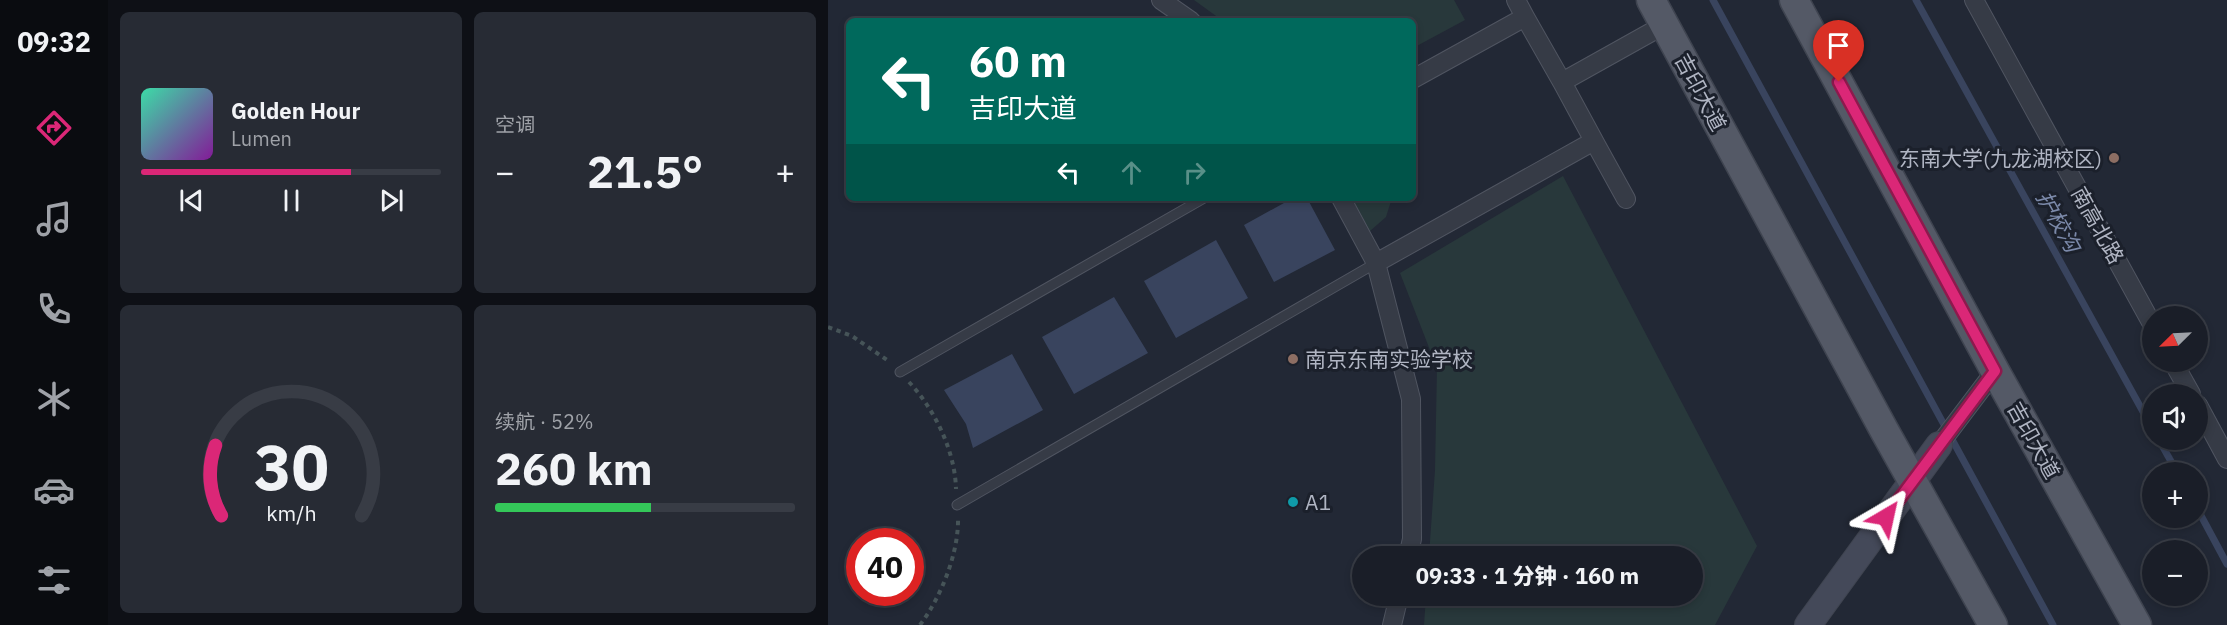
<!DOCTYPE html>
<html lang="zh">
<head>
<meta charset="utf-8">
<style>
	body { margin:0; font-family:"IBM Plex Sans","Noto Sans SC",sans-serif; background:#272b34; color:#f1f3f6; height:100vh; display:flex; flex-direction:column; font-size:22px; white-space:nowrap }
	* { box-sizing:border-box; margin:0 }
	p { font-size:20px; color:#9fa2a8 }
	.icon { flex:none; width:33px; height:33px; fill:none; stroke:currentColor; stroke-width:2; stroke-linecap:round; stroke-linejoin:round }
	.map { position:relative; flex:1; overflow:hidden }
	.details { display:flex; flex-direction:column; gap:12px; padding:12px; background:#0e1016; width:720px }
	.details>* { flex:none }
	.banner { position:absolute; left:18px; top:18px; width:570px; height:183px; border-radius:9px; box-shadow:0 3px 9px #0003,0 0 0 2px #383c45; background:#00695c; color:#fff; overflow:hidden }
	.needle { width:39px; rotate:246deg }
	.buttons { position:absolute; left:1314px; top:306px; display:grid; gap:12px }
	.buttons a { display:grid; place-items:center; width:66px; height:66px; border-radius:50%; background:#1a1e28; box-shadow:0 3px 9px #0003,0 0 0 2px #383c45; font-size:30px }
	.speed { position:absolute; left:18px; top:528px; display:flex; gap:12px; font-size:30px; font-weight:700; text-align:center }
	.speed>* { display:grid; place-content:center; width:78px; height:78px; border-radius:50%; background:#1a1e28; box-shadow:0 3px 9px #0003,0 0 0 2px #383c45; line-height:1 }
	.speed .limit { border:9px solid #d22; background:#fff; color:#111 }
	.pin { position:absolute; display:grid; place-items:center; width:51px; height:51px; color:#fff; margin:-62px -26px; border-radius:50% 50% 50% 0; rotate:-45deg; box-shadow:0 0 6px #0007 }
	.pin .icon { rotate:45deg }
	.me { position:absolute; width:66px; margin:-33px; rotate:36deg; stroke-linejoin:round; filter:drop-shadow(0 0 4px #0008) }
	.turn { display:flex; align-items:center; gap:21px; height:126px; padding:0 24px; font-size:27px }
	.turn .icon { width:78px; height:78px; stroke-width:2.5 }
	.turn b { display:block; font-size:42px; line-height:51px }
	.lanes { display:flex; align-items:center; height:57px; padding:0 24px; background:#0003; justify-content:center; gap:30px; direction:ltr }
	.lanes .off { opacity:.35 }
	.big { font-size:45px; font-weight:800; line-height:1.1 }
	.details .widget { flex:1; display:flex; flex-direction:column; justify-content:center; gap:9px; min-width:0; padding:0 21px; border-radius:9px; background:#272b34 }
	.details .dial { align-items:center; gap:0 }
	.dial svg { height:156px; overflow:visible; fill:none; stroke:#383c45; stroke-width:7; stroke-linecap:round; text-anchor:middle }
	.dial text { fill:#f1f3f6; stroke:none }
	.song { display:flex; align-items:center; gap:18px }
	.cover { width:72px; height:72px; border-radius:9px; background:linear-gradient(135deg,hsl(160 70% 55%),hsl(290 70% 35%)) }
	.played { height:6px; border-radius:3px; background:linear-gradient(90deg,#db2777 70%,#383c45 70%) }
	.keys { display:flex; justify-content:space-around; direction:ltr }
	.heat { display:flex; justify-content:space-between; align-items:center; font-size:33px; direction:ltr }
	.charge { height:9px; border-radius:4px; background:linear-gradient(90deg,#34c759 52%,#383c45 0) }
	.details .tiles { flex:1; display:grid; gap:12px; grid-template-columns:repeat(2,1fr) }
	.trip { position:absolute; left:524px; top:546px; width:351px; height:60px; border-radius:30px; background:#1a1e28; box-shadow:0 3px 9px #0003,0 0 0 2px #383c45; font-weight:800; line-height:60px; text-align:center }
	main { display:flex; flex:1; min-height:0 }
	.dock { display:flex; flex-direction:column; width:108px; justify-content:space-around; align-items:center; background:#0a0c10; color:#9fa2a8 }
	.dock .icon { width:42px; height:42px }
	.dock .on { color:#db2777 }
	.dock b { font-size:27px; color:#f1f3f6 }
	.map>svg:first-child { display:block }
</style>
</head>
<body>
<main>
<nav class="dock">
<b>09:32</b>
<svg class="icon on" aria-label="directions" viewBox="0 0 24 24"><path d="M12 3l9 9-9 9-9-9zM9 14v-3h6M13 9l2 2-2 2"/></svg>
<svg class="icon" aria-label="music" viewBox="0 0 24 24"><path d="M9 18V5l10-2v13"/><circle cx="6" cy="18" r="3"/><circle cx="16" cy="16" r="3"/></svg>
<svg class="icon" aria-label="phone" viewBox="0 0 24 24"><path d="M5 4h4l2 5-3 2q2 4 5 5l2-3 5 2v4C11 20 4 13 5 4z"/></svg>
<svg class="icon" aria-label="climate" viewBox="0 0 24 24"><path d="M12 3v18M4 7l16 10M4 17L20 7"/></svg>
<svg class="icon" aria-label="car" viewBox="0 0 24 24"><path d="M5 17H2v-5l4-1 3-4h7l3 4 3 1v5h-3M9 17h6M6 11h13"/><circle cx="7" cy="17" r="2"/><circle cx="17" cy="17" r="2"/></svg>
<svg class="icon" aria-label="filters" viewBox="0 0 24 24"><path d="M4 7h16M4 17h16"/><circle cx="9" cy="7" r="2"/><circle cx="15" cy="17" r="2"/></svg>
</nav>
<section class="details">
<div class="tiles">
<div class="widget">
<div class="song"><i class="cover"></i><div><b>Golden Hour</b><p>Lumen</p></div></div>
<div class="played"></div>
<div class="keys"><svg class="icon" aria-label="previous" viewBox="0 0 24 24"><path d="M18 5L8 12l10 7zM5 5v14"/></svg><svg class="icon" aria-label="pause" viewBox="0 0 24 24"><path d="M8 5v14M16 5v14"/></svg><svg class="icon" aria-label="next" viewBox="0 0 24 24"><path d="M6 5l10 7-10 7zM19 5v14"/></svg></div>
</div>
<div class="widget"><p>空调</p>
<div class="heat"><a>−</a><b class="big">21.5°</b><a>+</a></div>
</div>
<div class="widget dial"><svg viewBox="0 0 100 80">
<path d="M14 69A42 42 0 1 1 86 69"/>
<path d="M14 69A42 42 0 0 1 11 33" stroke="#db2777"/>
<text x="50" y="56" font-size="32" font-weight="700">30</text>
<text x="50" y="72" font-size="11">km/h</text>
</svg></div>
<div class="widget"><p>续航 · 52%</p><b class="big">260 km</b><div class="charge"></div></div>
</div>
</section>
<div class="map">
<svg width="1399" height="625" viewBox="0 0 1399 625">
	<rect width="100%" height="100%" fill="#222835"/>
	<path fill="#28383b" d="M366,0H626L637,20L585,48V21H395Z
		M735,176L929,546L887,625H596L598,596H864V556H601L607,470L609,368L572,273Z
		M524,198H562L563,201L558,217L542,231Z"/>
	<path fill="#39445e" d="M465,198H479L507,250L446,282L416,225Z
		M388,240L420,298L348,338L316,281Z
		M286,297L320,353L246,394L214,337Z
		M184,354L215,410L145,448L138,424L116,390Z"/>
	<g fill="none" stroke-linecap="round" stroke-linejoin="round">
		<path stroke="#39445e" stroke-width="7" d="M885,0L1225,625
			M1088,0L1324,428
			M1331,440L1349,472
			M1370,510L1399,564"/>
		<defs>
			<path id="lane" d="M72,372L376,198
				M129,505L548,263"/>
			<path id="street" d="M333,0L363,21
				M688,0L697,17
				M1146,0L1324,324
				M585,79L697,17L734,82
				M766,141L798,199
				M513,198L548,263L583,399L584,539L580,556
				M548,263L766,141L734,82L836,25
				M1345,362L1363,394
				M1370,405L1399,459
				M1111,445L1167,371
				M564,625L571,596"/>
			<path id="secondary" d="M980,625L1111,445"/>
			<path id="primary" d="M823,0L1056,430L1165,625
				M966,0L1167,371L1309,625"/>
		</defs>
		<use href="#lane" stroke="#505561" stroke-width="11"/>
		<use href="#street" stroke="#505561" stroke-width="20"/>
		<use href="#secondary" stroke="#3f4450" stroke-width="28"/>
		<use href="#primary" stroke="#3f4450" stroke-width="31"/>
		<path stroke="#465458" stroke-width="4" stroke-dasharray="4.5 4.5" stroke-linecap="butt" d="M0,327L24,336L62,362
			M81,382C107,410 127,451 128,489
			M92,625C113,597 131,553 130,517"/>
		<use href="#lane" stroke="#363b46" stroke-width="9"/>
		<use href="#street" stroke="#363b46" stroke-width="18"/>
		<use href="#secondary" stroke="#444959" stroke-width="26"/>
		<use href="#primary" stroke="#545966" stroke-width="28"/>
	</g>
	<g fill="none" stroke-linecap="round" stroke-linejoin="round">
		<defs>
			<path id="route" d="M1011,82L1167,371L1058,517"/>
		</defs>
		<use href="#route" stroke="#8e194d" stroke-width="15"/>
		<use href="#route" stroke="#db2777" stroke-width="10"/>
	</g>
	<g fill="#8d6e63" stroke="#1b202b" stroke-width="2">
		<circle cx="1286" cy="158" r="6"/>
		<circle cx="465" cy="359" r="6"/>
	</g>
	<circle fill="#0f9aa8" stroke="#1b202b" stroke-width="2" cx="465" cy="502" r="6"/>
	<g text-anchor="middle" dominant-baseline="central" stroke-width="6" stroke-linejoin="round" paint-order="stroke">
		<g font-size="21" fill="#b0b5c3" stroke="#1b202b">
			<text transform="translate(873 92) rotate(62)">吉印大道</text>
			<text transform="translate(1270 225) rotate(61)">南高北路</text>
			<text transform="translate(1206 440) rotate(61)">吉印大道</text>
		</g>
		<g font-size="21" fill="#b0b5c3" stroke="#1b202b" text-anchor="start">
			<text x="1274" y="158" text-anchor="end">东南大学(九龙湖校区)</text>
			<text x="477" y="359">南京东南实验学校</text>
			<text x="477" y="502">A1</text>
		</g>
		<g font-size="22" font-style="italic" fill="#7b89a9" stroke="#1b202b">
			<text transform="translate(1231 221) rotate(61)">护校沟</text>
		</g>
	</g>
</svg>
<div class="buttons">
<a><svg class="needle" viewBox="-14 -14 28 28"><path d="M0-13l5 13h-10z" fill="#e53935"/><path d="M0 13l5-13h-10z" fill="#9fa2a8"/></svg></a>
<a><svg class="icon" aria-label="sound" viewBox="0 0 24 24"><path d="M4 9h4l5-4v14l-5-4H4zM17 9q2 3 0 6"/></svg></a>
<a>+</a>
<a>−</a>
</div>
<div class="speed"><div class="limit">40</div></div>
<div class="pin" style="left:1011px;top:82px;background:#d93025"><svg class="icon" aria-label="arrive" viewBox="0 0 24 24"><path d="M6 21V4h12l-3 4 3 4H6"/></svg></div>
<svg class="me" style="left:1058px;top:517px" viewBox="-20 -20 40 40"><path d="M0-17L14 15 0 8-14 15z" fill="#db2777" stroke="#fff" stroke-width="4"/></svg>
<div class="trip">09:33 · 1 分钟 · 160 m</div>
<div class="banner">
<div class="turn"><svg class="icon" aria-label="left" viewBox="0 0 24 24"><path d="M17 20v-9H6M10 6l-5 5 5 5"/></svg><div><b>60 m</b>吉印大道</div></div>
<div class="lanes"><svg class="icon" aria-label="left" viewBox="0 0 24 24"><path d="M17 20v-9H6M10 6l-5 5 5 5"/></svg><svg class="icon off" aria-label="ahead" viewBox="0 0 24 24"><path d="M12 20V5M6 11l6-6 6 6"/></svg><svg class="icon off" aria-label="right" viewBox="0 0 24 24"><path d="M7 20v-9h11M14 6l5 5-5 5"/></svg></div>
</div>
</div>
</main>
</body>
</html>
